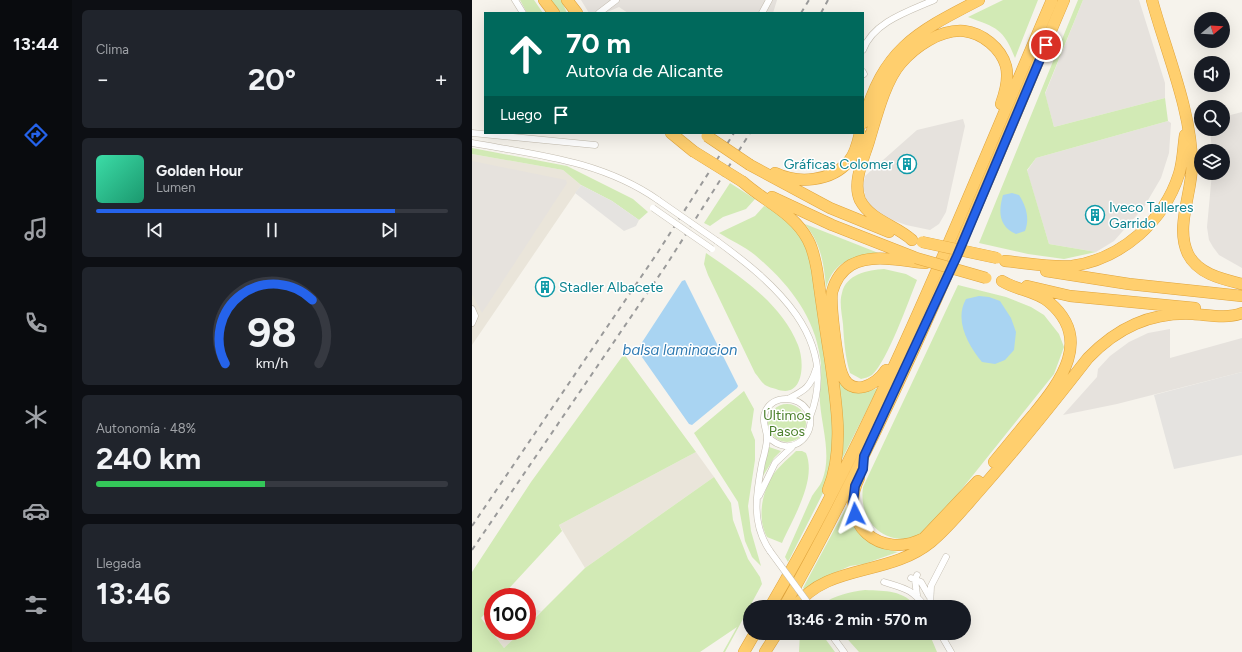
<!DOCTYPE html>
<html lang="es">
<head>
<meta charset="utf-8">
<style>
	body { margin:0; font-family:Figtree,sans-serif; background:#20242c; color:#f1f3f6; height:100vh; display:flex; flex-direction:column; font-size:15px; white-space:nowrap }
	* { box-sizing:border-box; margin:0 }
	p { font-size:13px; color:#9ea1a6 }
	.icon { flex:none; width:22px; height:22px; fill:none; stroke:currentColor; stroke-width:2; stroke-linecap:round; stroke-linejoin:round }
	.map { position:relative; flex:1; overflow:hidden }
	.details { display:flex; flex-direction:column; gap:10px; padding:10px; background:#0d0f14; width:400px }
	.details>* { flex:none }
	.top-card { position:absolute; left:12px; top:12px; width:380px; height:122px; border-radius:0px; box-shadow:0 4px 16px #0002; background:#00695c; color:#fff; overflow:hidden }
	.needle { width:26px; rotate:72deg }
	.controls { position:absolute; left:722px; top:12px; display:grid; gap:8px }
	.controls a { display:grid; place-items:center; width:36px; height:36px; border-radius:50%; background:#171b24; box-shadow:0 4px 16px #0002; font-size:20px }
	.speed { position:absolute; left:12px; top:588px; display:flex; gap:8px; font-size:20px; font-weight:700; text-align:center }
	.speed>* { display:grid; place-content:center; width:52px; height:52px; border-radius:50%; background:#171b24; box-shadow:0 4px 16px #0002; line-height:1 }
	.speed .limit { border:6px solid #d22; background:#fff; color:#111 }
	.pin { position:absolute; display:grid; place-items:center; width:34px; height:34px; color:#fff; margin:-17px; border:2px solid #fff; border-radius:50%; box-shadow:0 1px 4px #0007 }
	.me { position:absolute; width:44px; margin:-22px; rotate:357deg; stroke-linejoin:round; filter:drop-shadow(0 0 3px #0008) }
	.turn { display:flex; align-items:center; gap:14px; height:84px; padding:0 16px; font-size:18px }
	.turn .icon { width:52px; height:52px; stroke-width:2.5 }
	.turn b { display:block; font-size:28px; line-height:34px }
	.then { display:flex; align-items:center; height:38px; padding:0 16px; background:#0003; gap:8px; font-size:15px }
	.big { font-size:30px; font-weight:700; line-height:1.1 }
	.details .tile { flex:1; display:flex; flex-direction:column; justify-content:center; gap:6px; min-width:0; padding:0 14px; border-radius:6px; background:#20242c }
	.details .dial { align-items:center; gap:0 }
	.dial svg { height:104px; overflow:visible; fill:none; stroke:#363941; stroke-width:7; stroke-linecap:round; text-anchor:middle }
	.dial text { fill:#f1f3f6; stroke:none }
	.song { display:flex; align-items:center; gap:12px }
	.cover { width:48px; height:48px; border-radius:6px; background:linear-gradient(135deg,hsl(160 70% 55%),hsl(160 70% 35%)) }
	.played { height:4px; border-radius:2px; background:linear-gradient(90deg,#2563eb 85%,#363941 85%) }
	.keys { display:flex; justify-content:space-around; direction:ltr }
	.heat { display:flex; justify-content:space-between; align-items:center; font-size:22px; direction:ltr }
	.charge { height:6px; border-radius:3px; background:linear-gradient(90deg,#34c759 48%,#363941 0) }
	.trip { position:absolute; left:271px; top:600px; width:228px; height:40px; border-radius:20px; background:#171b24; box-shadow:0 4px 16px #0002; font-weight:700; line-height:40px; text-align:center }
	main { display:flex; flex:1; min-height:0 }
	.tab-bar { display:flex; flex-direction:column; width:72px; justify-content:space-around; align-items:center; background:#090b0e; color:#9ea1a6 }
	.tab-bar .icon { width:28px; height:28px }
	.tab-bar .on { color:#2563eb }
	.tab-bar b { font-size:18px; color:#f1f3f6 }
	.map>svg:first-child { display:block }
</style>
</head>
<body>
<main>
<nav class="tab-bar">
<b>13:44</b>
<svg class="icon on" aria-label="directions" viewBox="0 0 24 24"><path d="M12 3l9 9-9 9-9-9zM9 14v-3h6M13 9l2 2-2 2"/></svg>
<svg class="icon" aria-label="music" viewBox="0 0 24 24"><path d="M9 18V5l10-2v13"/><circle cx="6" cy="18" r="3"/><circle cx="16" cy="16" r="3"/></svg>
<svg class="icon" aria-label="phone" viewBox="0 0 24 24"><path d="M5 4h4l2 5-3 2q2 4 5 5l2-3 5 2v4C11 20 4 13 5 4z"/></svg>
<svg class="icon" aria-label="climate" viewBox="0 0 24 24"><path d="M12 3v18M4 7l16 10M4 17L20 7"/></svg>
<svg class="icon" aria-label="car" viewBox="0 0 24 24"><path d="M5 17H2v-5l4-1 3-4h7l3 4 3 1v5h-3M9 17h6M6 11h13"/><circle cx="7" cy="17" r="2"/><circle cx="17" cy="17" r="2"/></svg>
<svg class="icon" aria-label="filters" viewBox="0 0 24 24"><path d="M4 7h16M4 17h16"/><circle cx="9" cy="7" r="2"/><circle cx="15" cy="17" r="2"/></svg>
</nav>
<section class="details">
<div class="tile"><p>Clima</p>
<div class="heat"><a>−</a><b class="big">20°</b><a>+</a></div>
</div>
<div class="tile">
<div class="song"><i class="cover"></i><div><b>Golden Hour</b><p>Lumen</p></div></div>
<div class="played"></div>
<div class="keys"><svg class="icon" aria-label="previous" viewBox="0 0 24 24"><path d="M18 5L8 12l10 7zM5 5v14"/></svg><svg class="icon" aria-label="pause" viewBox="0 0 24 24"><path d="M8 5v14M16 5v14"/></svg><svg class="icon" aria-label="next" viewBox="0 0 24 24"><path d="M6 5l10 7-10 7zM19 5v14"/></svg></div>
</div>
<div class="tile dial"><svg viewBox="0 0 100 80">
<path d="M14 69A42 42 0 1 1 86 69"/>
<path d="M14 69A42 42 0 0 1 81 20" stroke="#2563eb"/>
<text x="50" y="56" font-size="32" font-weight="700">98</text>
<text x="50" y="72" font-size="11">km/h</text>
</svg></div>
<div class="tile"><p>Autonomía · 48%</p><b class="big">240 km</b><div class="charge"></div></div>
<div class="tile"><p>Llegada</p><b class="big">13:46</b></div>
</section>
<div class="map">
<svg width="770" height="652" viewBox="0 0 770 652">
	<rect width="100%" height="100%" fill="#f6f3ec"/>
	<path fill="#eae5da" d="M0,154L91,170L109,185L0,345Z
		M224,452L242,477L113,568L87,525Z
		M55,602L62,609L69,611L55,626Z
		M22,631H50L32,648L21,634Z"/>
	<path fill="#e6e2dd" d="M109,0H305L301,13H156L147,7L133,13H117Z
		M611,0H667L693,83V98L582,127L573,94Z
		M770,112V268L747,255L741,247L737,240L735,227L740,173H751V151H740L738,129H751V117Z
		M491,119L493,126L474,212L467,224L458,230L434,225L410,216L401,209L394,199L391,187L393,176L445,130Z
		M696,121L699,123L697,153L689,178L672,207L642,241L624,252L577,244L555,171L564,158Z
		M0,161L94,180L95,183L10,313L0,294Z
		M698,329V358L770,338V372L645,404L591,415L625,377L626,369L638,356L657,342L676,333Z"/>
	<path fill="#d2eab5" d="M48,0H62L71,13H55Z
		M78,0H89L95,13H87Z
		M531,0H566L543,58C531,28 525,28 496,17Z
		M606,0H611L573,93L582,127L693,98L696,121L564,158L555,170L577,244L624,252L592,259L556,254L507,243Z
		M0,148L95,166L161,199L176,212L167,220L140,201L109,185L91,170L0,154Z
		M258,183L283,199L274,209L251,217L238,226L232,223Z
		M292,206L304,211L313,219L326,233L333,246L342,274L359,394L361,455L352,491L316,562L313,557C322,537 331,516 340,496C343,491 348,486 350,481C360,456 350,428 348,403C347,388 351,372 348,357C342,315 315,282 283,255C272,246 258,240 247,233L283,216Z
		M333,224L409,254C382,258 363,258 354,288C352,263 349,244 333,224Z
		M234,253C270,278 309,303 326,345C333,362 332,400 304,389C301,388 296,387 293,385C289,382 286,376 283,373L236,275L232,264Z
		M412,269L434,274L445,280C437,300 415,362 400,375C397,377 393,378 389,379L378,373C373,356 372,341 371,324C370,315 367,302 370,293C374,274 396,270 412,269Z
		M486,285L534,297L559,307L572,315L587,334L592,347L582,374L461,525C453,531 444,539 434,539C404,540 387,515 391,487Z
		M152,354L224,452L87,525L90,531L29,597H21V605L9,618L32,648L50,631H55V626L113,568L242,477L259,503L261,520L276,559L288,577L290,584L253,652H251L265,627L228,652H0V572L59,482Z
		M366,378C383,391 384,396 406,388L369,461Z
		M272,391L282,409L279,430L283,440V460L276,506L279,531L289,566L280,557L273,541L266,502L222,433Z
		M296 423a19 19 0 1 1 38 0a19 19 0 1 1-38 0Z
		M297,447L309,451L302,458L289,479Z
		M324,451H330L334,453C345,480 321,518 310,543L295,537C286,521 289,498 297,482C302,470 315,460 324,451Z
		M375,506C383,531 400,547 426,552L392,564L378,566L353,577L333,590L331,588Z
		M393,590C414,591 431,590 445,607H352L350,604C364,595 377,592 393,590Z
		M328,633H349L363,652H327Z
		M370,633H457L465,652H387Z"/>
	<path fill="#e5e3e0" d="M109,185L140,201L167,220L164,226L152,231L103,193Z
		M770,372V455L702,469L682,395Z"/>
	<path fill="#a9d4f2" d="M540,193L547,195C554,206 558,218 553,231L544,234C527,227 526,212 531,195Z
		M213,280L266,386L265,388L220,425L217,424L165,350L210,281Z
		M507,296L517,297L528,301L539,318L544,332L542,350L533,360L523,364L510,362C496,345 482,320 494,299Z"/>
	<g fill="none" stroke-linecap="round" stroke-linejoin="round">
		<defs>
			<path id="minor" d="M43,0L51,13
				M127,13L144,0
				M290,13L297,0
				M391,50C401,22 437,11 462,0
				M391,72L392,74
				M0,133L123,145
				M0,143C66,155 130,161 186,200
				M245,241C301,282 369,338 338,417
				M0,309L3,316L0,323
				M316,399C333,390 338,388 344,369
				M295,436C300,441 305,445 313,446C331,448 345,426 335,410C326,396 303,395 294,410C289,420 294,427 295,437C295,445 292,456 290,463C284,494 279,524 298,551
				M287,496L303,463L320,447
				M439,578L449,582L457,596
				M412,582C435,589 439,589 454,607
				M445,595L443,580L445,575
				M458,607L459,586L474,557
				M358,633L372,652
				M468,633L479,652"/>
			<path id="motorway" d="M72,0L82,13
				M95,0L105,13
				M680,0C694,52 720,112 720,165C720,193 703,227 716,254C726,274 750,279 770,284
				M391,123C411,49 443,33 507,0
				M199,133L221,151
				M278,165L358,208L417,232
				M303,173C326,184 359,182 377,161C383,154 386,142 388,133
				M271,182C292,201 322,213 336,240C341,249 343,259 345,270C349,299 353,328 358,358C364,402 373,448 356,490
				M300,197L360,225L442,257
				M440,240C424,225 399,221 388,200C380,182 392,158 397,141C404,118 413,81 429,63C443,47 468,29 492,31C510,33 529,48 534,66C537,78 533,93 529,104
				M533,261C555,263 578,268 600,266C650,259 692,221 707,174C711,161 711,148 713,135
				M574,271L657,284L770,296
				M555,286L598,296L723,308
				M414,370C404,386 378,398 370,374C365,361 358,304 360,292C363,281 369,271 379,265C400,253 431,261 454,263
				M522,462C535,446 548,430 561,415C589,381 621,339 577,302C564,291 544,290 530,281
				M387,478C365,523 408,561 452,538L506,481
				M298,607C411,414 492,205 580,0
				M312,607C422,413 505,205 592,0
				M323,607C355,563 416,577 459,542C477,527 492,508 507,491C545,448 581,403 616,358C645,328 678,312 721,314C737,315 755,319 770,313
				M272,652L283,633
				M293,652L305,633"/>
		</defs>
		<use href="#minor" stroke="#c2bbae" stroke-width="7"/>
		<use href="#motorway" stroke="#e0a43c" stroke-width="12"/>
		<use href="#minor" stroke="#fff" stroke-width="6"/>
		<use href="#motorway" stroke="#ffcf6e" stroke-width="11"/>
		<path stroke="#9a9a9a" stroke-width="2" stroke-dasharray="5 5" stroke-linecap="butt" d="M329,13L337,0
			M349,13L356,0
			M0,526L186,252L262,133
			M0,550L195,264L278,133"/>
		<defs>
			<path id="minor-bridge" d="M186,200L245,241
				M181,208L240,249
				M298,551L339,607"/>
			<path id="motorway-bridge" d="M235,136L278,165
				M221,151L271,182
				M450,242L525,258
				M444,258L514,278"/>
		</defs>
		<use href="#minor-bridge" stroke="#c2bbae" stroke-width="7" stroke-linecap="butt"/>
		<use href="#motorway-bridge" stroke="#e0a43c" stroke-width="12" stroke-linecap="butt"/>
		<use href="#minor-bridge" stroke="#fff" stroke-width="6"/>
		<use href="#motorway-bridge" stroke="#ffcf6e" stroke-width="11"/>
	</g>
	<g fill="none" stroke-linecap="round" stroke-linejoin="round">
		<defs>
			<path id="route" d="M383,514L381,503L383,486L391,469L392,456L485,256L574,45"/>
		</defs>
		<use href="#route" stroke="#184099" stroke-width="10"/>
		<use href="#route" stroke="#2563eb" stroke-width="7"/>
	</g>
	<defs>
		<symbol id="building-ring" viewBox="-11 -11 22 22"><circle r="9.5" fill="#fff" stroke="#0f9aa8" stroke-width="1.5"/><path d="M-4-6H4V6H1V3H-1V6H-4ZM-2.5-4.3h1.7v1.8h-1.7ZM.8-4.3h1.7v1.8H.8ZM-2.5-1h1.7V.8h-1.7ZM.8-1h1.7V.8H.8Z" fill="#0f9aa8"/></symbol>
	</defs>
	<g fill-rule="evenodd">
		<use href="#building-ring" x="424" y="153" width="22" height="22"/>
		<use href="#building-ring" x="612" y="204" width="22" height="22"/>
		<use href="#building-ring" x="62" y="276" width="22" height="22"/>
	</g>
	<g text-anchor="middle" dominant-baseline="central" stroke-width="3" stroke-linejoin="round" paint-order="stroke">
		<g font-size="14" fill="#0d838f" stroke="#fff" text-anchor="start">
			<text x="421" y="164" text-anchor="end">Gráficas Colomer</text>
			<text x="637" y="207">Iveco Talleres<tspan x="637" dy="16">Garrido</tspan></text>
			<text x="87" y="287">Stadler Albacete</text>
		</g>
		<g font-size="14" fill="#4a7f2a" stroke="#fff">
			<text x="315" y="415">Últimos<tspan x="315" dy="16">Pasos</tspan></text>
		</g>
		<g font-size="15" font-style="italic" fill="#2e7ab2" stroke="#fff">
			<text x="208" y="350">balsa laminacion</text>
		</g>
	</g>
</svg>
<div class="controls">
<a><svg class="needle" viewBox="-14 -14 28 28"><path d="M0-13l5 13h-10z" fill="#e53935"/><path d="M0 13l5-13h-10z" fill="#9ea1a6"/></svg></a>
<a><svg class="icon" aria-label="sound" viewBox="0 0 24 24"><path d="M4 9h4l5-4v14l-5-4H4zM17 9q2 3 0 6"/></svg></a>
<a><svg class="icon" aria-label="search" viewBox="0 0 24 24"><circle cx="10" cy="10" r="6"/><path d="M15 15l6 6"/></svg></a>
<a><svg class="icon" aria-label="layers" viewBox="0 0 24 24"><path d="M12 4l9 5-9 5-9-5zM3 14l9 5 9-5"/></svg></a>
</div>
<div class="speed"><div class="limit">100</div></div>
<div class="pin" style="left:574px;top:45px;background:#d93025"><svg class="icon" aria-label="arrive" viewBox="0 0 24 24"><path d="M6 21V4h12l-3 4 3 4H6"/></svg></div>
<svg class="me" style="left:383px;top:514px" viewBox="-20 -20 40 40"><path d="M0-17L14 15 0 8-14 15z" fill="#2563eb" stroke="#fff" stroke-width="4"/></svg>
<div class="trip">13:46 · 2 min · 570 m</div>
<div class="top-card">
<div class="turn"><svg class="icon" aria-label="ahead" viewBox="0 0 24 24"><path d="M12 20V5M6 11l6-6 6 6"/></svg><div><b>70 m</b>Autovía de Alicante</div></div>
<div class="then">Luego<svg class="icon" aria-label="arrive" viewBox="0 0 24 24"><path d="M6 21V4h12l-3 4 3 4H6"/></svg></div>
</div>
</div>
</main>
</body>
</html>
